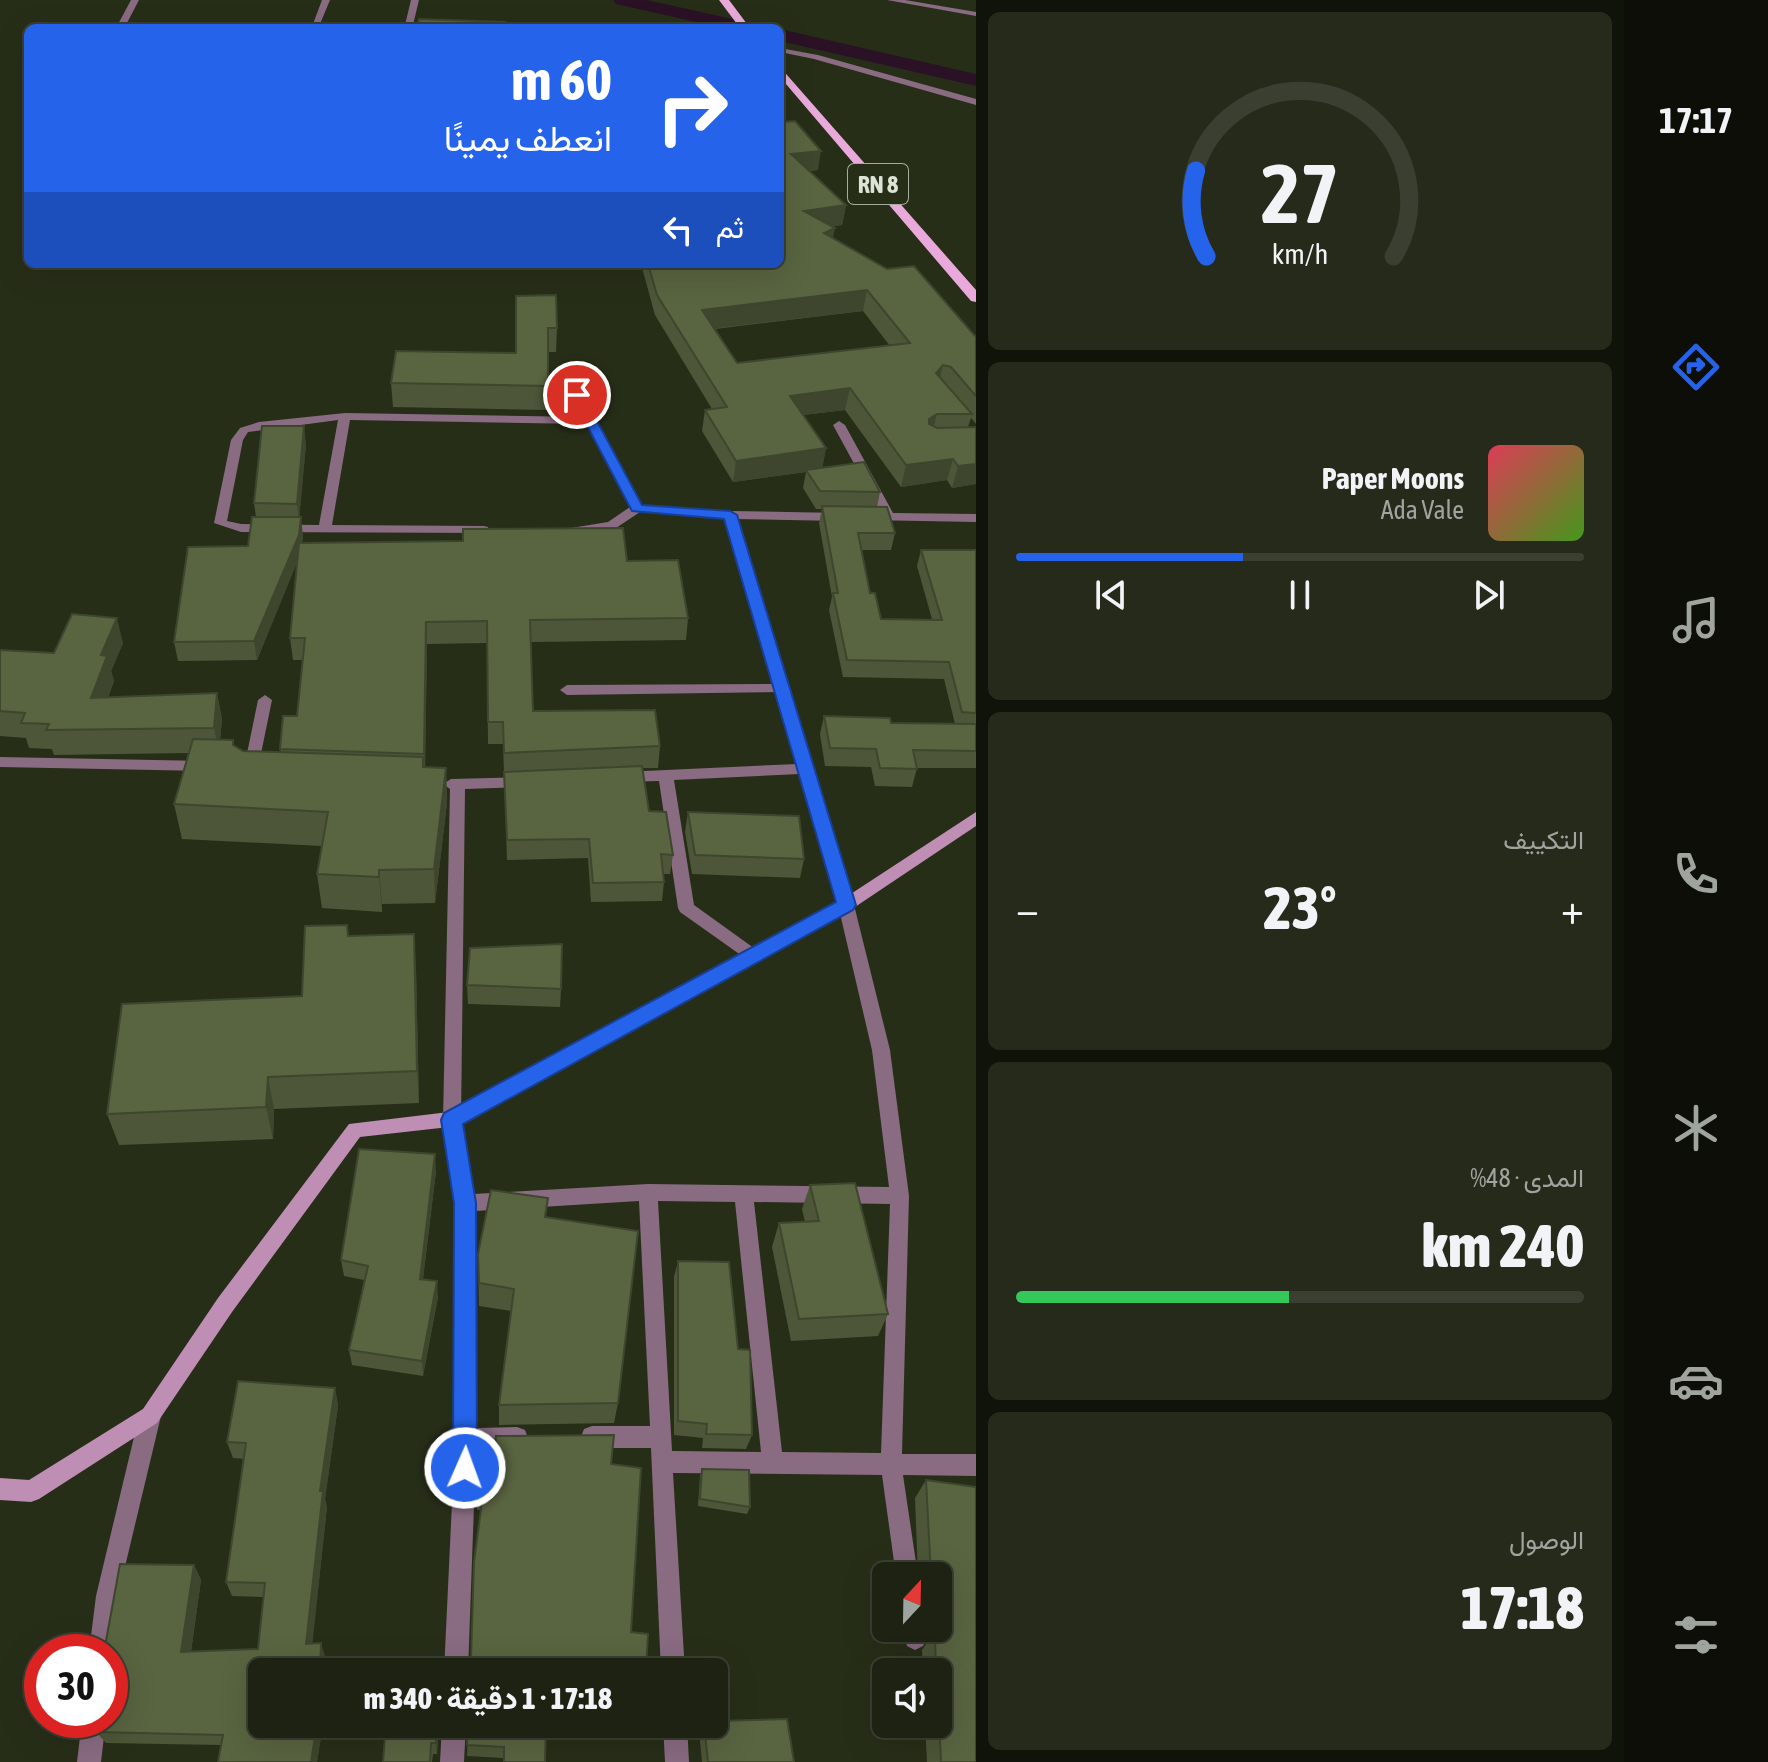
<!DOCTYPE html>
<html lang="ar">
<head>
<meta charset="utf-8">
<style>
	body { margin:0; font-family:"Asap Condensed",Vazirmatn,sans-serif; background:#252a1b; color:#f1f3f6; direction:rtl; height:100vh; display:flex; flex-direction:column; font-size:30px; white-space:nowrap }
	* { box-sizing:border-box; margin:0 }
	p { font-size:26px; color:#a0a49f }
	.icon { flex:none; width:44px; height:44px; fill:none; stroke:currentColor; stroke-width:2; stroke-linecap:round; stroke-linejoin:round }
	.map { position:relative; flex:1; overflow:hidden; direction:ltr }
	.panel { display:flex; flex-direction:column; gap:12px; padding:12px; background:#10130a; width:648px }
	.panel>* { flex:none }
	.banner { position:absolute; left:24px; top:24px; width:760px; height:244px; border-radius:12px; box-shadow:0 8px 32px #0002,0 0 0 2px #3b3f32; direction:rtl; background:#2563eb; color:#fff; overflow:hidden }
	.needle { width:52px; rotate:22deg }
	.fabs { position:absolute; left:872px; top:1562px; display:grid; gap:16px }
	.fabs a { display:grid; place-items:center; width:80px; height:80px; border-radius:12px; background:#1d2212; box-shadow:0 8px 32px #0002,0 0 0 2px #3b3f32; font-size:40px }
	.speed { position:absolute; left:24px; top:1634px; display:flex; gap:16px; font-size:40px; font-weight:700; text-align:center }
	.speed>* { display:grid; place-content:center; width:104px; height:104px; border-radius:50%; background:#1d2212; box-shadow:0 8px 32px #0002,0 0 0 2px #3b3f32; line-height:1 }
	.speed .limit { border:12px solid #d22; background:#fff; color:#111 }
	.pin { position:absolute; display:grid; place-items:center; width:68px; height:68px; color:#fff; margin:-34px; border:4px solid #fff; border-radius:50%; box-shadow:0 2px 8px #0007 }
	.me { position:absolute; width:88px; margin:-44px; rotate:2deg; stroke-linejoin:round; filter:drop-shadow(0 0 6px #0008) }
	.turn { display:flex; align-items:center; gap:28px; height:168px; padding:0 40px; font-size:36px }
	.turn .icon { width:104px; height:104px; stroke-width:2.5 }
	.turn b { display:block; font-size:56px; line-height:68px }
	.then { display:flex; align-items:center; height:76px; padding:0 40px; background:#0003; gap:16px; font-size:30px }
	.big { font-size:60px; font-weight:800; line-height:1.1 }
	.panel .widget { flex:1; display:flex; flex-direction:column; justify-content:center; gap:12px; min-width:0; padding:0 28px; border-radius:12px; background:#252a1b }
	.panel .dial { align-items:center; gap:0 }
	.dial svg { height:208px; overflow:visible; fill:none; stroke:#3b3f32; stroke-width:7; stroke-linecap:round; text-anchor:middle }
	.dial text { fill:#f1f3f6; stroke:none }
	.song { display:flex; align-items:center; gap:24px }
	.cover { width:96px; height:96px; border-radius:12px; background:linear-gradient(135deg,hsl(350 70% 55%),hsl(100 70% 35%)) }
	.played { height:8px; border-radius:4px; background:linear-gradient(90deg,#2563eb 40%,#3b3f32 40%) }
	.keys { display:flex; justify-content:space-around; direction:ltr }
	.heat { display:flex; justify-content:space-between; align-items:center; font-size:44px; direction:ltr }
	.charge { height:12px; border-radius:6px; background:linear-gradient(90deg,#34c759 48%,#3b3f32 0) }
	.trip { position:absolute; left:248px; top:1658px; width:480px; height:80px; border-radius:12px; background:#1d2212; box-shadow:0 8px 32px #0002,0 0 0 2px #3b3f32; font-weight:800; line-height:80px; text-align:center; direction:rtl }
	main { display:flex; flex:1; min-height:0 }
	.tab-bar { display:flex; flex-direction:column; width:144px; justify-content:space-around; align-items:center; background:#0c0e07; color:#a0a49f }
	.tab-bar .icon { width:56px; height:56px }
	.tab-bar .active { color:#2563eb }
	.tab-bar b { font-size:36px; color:#f1f3f6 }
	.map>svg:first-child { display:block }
</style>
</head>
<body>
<main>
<nav class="tab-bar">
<b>17:17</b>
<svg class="icon active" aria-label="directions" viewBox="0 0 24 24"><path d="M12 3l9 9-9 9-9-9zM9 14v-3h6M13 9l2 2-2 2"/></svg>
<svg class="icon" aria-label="music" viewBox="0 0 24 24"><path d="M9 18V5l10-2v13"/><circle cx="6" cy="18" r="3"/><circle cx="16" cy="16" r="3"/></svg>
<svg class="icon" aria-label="phone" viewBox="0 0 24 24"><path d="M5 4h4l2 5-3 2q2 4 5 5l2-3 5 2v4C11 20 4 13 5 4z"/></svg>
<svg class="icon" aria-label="climate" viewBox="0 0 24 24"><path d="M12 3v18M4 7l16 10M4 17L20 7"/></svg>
<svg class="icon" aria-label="car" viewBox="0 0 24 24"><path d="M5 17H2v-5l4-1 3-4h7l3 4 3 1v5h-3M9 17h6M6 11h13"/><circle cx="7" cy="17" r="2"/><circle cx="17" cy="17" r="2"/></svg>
<svg class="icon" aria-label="filters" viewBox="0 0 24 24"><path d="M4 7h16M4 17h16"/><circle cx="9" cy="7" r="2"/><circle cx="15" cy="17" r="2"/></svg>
</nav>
<section class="panel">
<div class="widget dial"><svg viewBox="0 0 100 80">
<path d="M14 69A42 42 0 1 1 86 69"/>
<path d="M14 69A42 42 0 0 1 10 36" stroke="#2563eb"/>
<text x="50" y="56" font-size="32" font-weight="700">27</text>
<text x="50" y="72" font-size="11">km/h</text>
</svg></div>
<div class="widget">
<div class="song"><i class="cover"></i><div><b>Paper Moons</b><p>Ada Vale</p></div></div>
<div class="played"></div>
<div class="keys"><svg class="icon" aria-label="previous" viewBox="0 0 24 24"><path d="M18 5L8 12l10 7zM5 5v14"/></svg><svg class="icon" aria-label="pause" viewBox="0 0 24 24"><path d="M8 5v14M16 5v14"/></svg><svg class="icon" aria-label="next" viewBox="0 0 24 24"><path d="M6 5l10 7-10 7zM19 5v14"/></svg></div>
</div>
<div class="widget"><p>التكييف</p>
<div class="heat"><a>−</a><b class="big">23°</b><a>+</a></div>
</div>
<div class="widget"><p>المدى · 48%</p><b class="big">240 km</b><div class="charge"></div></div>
<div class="widget"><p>الوصول</p><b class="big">17:18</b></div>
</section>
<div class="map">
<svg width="976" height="1762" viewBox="0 0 976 1762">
	<rect width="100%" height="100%" fill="#272e18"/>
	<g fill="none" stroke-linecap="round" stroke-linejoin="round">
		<path fill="#2b1126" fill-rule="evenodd" d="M613,0H647L755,24L757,28H723L616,4Z
			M780,29L976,74V86L780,41Z"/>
		<path fill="#896b82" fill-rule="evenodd" d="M781,684L786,686L788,689L786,692L567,695L560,690L567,685Z"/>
		<path fill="#896b82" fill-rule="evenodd" d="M131,0H139L127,23L313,24L322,0H330L320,24L405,25L411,0H419L413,25L477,26L481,28H116Z
			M887,0H905L976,12V16Z
			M780,48L818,55L976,99V105L814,59L780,52Z
			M563,366L569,369L641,505L730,511L840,513L846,517L840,521L737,519L854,905L890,1050L909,1196L902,1454H976V1476L903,1475L918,1576H896L882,1475L673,1473L685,1672H661L651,1448H592L584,1445L581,1437L584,1429L592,1426H650L639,1201L475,1211L477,1428L517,1427L525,1430L528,1438L525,1446L517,1449H476L468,1672H444L455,1439V1203L443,1120L450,789L443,784L451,779L524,777L532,782L524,787L465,789L461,1120L473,1194L648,1184L889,1187L872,1050L838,905L800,774L674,780L694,905L758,951L760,956L758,961L752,963L680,912L678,908L659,781L623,782L615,777L623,772L797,764L725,518L640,512L616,528L571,534V528L608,522L630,507L587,424L350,420L332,525L484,526L488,527V533L241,532L214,523L231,440L240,428L259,422L345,413L583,417L557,369ZM338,420L319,525L241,524L227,521L243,440L248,432ZM658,1201L735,1202L761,1452L672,1451ZM754,1202L890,1204L881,1453L782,1452Z
			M839,421L845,425L893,513L976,514V522L867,520V514L881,513L833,425Z
			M265,695L272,700L257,773L250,778L243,773L258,700Z
			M0,757L206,761L213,766L206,771L0,767Z
			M150,1406L157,1409L161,1416L118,1596L110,1658V1652H89L96,1596L139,1416L143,1409Z
			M902,1628H926L927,1638L923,1646L915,1650L907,1646Z
			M82,1720H106L101,1762H77Z
			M442,1724H466L464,1762H440Z
			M663,1724H687L689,1762H665Z"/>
		<path fill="#bf8eb4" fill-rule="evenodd" d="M976,812V826L852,909L458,1126L360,1137L232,1312L157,1423L39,1499L31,1502L0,1500V1478L29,1480L143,1409L218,1298L349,1124L449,1112L840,901Z"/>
		<path fill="#e9aadb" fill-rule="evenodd" d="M719,0H729L750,28H740Z
			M780,67L976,290V302L971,301L780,77Z"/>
	</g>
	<path fill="#4d5638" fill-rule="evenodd" d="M780,122L818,170L810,171L846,205L842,225L832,226L833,238L976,337V424L971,418L968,427H976V484L952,488L947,480L901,487L845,410L803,415L826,448L822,468L880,492L877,507L895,533L891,550H861L870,593L881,619H932L917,566L921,550H976V768H917L912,787L875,786L871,767L825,766L820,734L824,716L891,723L955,724L944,679L843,677L829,610L832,597L819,523L822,509H816L803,488L806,472L733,482L702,431L705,410L712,409L655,315L641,264H780ZM863,311L890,346L737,363L715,329Z
		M516,296L557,328L556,352H548L547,410L393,407L391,383L516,353Z
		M306,444L299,517L303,536L302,543L627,561L688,618L686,640L530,642L533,711L660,746L658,768H642L649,811L673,855L670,874H663L664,882L662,901L591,902L588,858L507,860L503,744H488L487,643L427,644L425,767L446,768L447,803L435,903L382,904V912L322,908L317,874L322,846L182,839L174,804L189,753L54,755L52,749L29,748L26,738L0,736V650L54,653L123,643L111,671L114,681L108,698L217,693L222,719L220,740L243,751L281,752L280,749L297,716L303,660H293L290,638L297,562L257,660L178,661L174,642L248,546L256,517L254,503Z
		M688,812L804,859L800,878L692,874L685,832Z
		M349,936L416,968L419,1103L274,1109L273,1139L119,1145L107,1114L302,996Z
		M467,985L561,989L560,1007L468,1004Z
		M436,1171L423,1279L438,1297L423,1376L352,1365L349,1350L364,1280L344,1276L341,1260Z
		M810,1185L888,1314L878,1336L791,1341L772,1247L779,1223L805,1222L802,1209Z
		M547,1217L618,1403L614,1423L499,1425V1405L511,1311L479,1306L478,1254Z
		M678,1261L738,1349L752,1435L746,1449L702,1448L703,1438L674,1435V1277Z
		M335,1388L338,1406L325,1499L327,1507L312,1643L325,1656V1672H262V1724H323L317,1762H218L221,1745L106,1743L96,1732L194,1565L201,1580L191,1652L258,1649L264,1597L232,1596L226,1582L244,1459L233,1458L227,1442Z
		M611,1464L631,1632L471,1659L481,1510H477V1494Z
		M702,1469L750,1507L747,1514L698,1506L700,1476Z
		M926,1480L976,1762H927L925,1724H938V1672H923L922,1650L930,1638L928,1628H938V1576H918L915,1498Z
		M386,1724H439L437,1754H433L432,1762H383Z
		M468,1724H643V1729L639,1740L546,1726L504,1758L467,1756Z
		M702,1724H714L794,1762H702L699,1731Z"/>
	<path fill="#3e462e" d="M821,151L818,170L788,173L791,154Z
		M846,205L842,225L800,231L804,211Z
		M835,228L831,248L824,233Z
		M867,290L863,311L700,330L702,310Z
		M943,365L938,386L936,373Z
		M850,388L845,410L786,417L790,396Z
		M937,414L931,436L929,419Z
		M304,426L306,444L299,522L297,504Z
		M826,448L822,470H806V472L733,482L736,461Z
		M953,459L947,480L901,487L906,465Z
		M976,464V484L952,488L958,466Z
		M301,517L303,536L301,553L257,660L254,641Z
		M117,618L123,643L111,671L114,681L98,724L91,698L101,655Z
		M426,622L427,644L425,776L424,754Z
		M217,693L222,719L219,753L214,728Z
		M446,768L447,803L435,903L434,869Z
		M379,870L382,904V912L379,877Z
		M414,934L416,968L419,1103L417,1071Z
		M268,1077L274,1109L273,1139L266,1107Z
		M435,1154L436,1171L421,1295L420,1279Z
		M437,1281L438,1297L423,1376L422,1361Z
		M335,1388L338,1406L325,1499L327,1507L311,1657L306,1644L320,1491Z
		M194,1565L201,1580L189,1665L181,1652Z
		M321,1643L325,1656V1672H320Z
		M317,1724H323L317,1762H311Z
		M437,1724H439L437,1754L436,1743Z"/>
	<path fill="#596441" stroke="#3e462e" stroke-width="2" fill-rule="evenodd" d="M419,19L505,22L503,28H416Z
		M795,121L821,151L791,154L846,205L804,211L835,228L824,233L887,269L914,266L976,337V396L951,367L943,365L936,373L972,414H937L929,419V424L937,428L976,427V464L958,466L953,459L906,465L850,388L790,396L826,448L736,461L705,410L727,407L657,295L648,264H780V122ZM867,290L910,343L737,363L702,310Z
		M556,295L557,328H548V386L391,383L396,351L516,353V296Z
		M262,426H304L297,504L254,503Z
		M864,462L880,492L820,491L806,470Z
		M822,506L887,507L895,533H858L870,593H875L881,619L942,620L921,550H976V713L962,712L949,662L847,660L833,593H838Z
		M252,517H301L299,535L254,641L174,642L188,547L248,546Z
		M623,528L627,561L678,560L688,618L530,620L533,711L655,710L660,746L504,753L503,722H488L487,621L426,622L424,754L280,749L283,716H297L305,638H290L299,543L463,541V529Z
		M72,614L117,618L101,655L107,656L91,698L217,693L214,728L46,730L49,724L21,723L25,713L0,711V650L54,653Z
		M824,716L890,718L891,723L976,724V751L913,750L917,769L880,768L876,749L830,748Z
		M193,739L233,740V745L243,751L423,757V767L446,768L434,869L379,870V877L317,874L328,812L174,804Z
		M642,766L649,811L666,812L673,855L661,854L664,882L593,883L589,839L507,840L504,772Z
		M688,812L799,816L804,859L695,855Z
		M347,925L348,936L414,934L417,1071L268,1077L266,1107L107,1114L122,1004L302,996L305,926Z
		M562,944L561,989L467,985L470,948Z
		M359,1149L435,1154L420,1279L437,1281L422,1361L349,1350L368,1266L341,1260Z
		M855,1183L888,1314L799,1319L779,1223L819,1221L810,1185Z
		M491,1190L548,1198L545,1217L638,1231L618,1403L499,1405L514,1289L479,1283L478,1254Z
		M678,1261L729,1262L738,1349L750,1350L752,1435L706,1434L707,1424L678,1421Z
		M238,1381L335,1388L320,1491H323L306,1644L321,1643L320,1672H262V1724H317L311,1762H218L223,1735L96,1732L98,1720H110V1652H104L120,1564L194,1565L181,1652L258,1649L265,1583L226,1582L246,1443L227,1442Z
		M614,1435L611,1464L641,1468L631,1632L648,1634L646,1672H463V1662L471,1659L474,1562L483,1494H477L478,1446L495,1449L496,1436Z
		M702,1469L749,1470L750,1507L700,1499Z
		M926,1480L976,1487V1762H941L938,1701V1672H936L935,1635L943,1623L941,1610H938V1576H931Z
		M787,1719L794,1762H708L704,1724H714V1721Z
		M386,1724H437L436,1743H431L430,1762H383Z
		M468,1724H546L545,1762H504V1747L467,1745Z
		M610,1724H643V1729Z"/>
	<path fill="#2563eb" stroke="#184099" stroke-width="2" d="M577,391L583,395L642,505L730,511L737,515L856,905L853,910L463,1124L476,1203L477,1468L474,1476L465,1480L456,1476L453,1468L454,1203L441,1120L444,1113L836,902L724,519L632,511L571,395Z"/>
	<g text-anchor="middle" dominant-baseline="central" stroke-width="8" stroke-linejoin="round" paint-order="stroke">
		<rect fill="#272e18" stroke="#a7ad9c" stroke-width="2" x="848" y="164" width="60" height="40" rx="6"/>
		<g font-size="24" font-weight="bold" fill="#dee4d5">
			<text x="878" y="184">RN 8</text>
		</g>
	</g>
</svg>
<div class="fabs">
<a><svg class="needle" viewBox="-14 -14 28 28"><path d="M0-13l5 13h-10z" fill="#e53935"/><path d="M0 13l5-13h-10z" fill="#a0a49f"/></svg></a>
<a><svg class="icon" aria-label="sound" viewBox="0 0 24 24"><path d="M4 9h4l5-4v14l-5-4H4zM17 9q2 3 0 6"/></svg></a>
</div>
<div class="speed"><div class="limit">30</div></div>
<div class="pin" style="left:577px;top:395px;background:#d93025"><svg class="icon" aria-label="arrive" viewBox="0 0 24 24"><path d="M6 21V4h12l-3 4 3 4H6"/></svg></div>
<svg class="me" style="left:465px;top:1468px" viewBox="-20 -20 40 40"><circle r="17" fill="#2563eb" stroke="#fff" stroke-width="3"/><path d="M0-11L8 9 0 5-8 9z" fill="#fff"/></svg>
<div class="trip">17:18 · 1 دقيقة · 340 m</div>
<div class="banner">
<div class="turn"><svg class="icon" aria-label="right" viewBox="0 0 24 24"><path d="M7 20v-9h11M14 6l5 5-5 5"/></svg><div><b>60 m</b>انعطف يمينًا</div></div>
<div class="then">ثم<svg class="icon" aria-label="left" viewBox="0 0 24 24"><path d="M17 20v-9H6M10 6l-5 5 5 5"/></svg></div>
</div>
</div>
</main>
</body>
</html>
